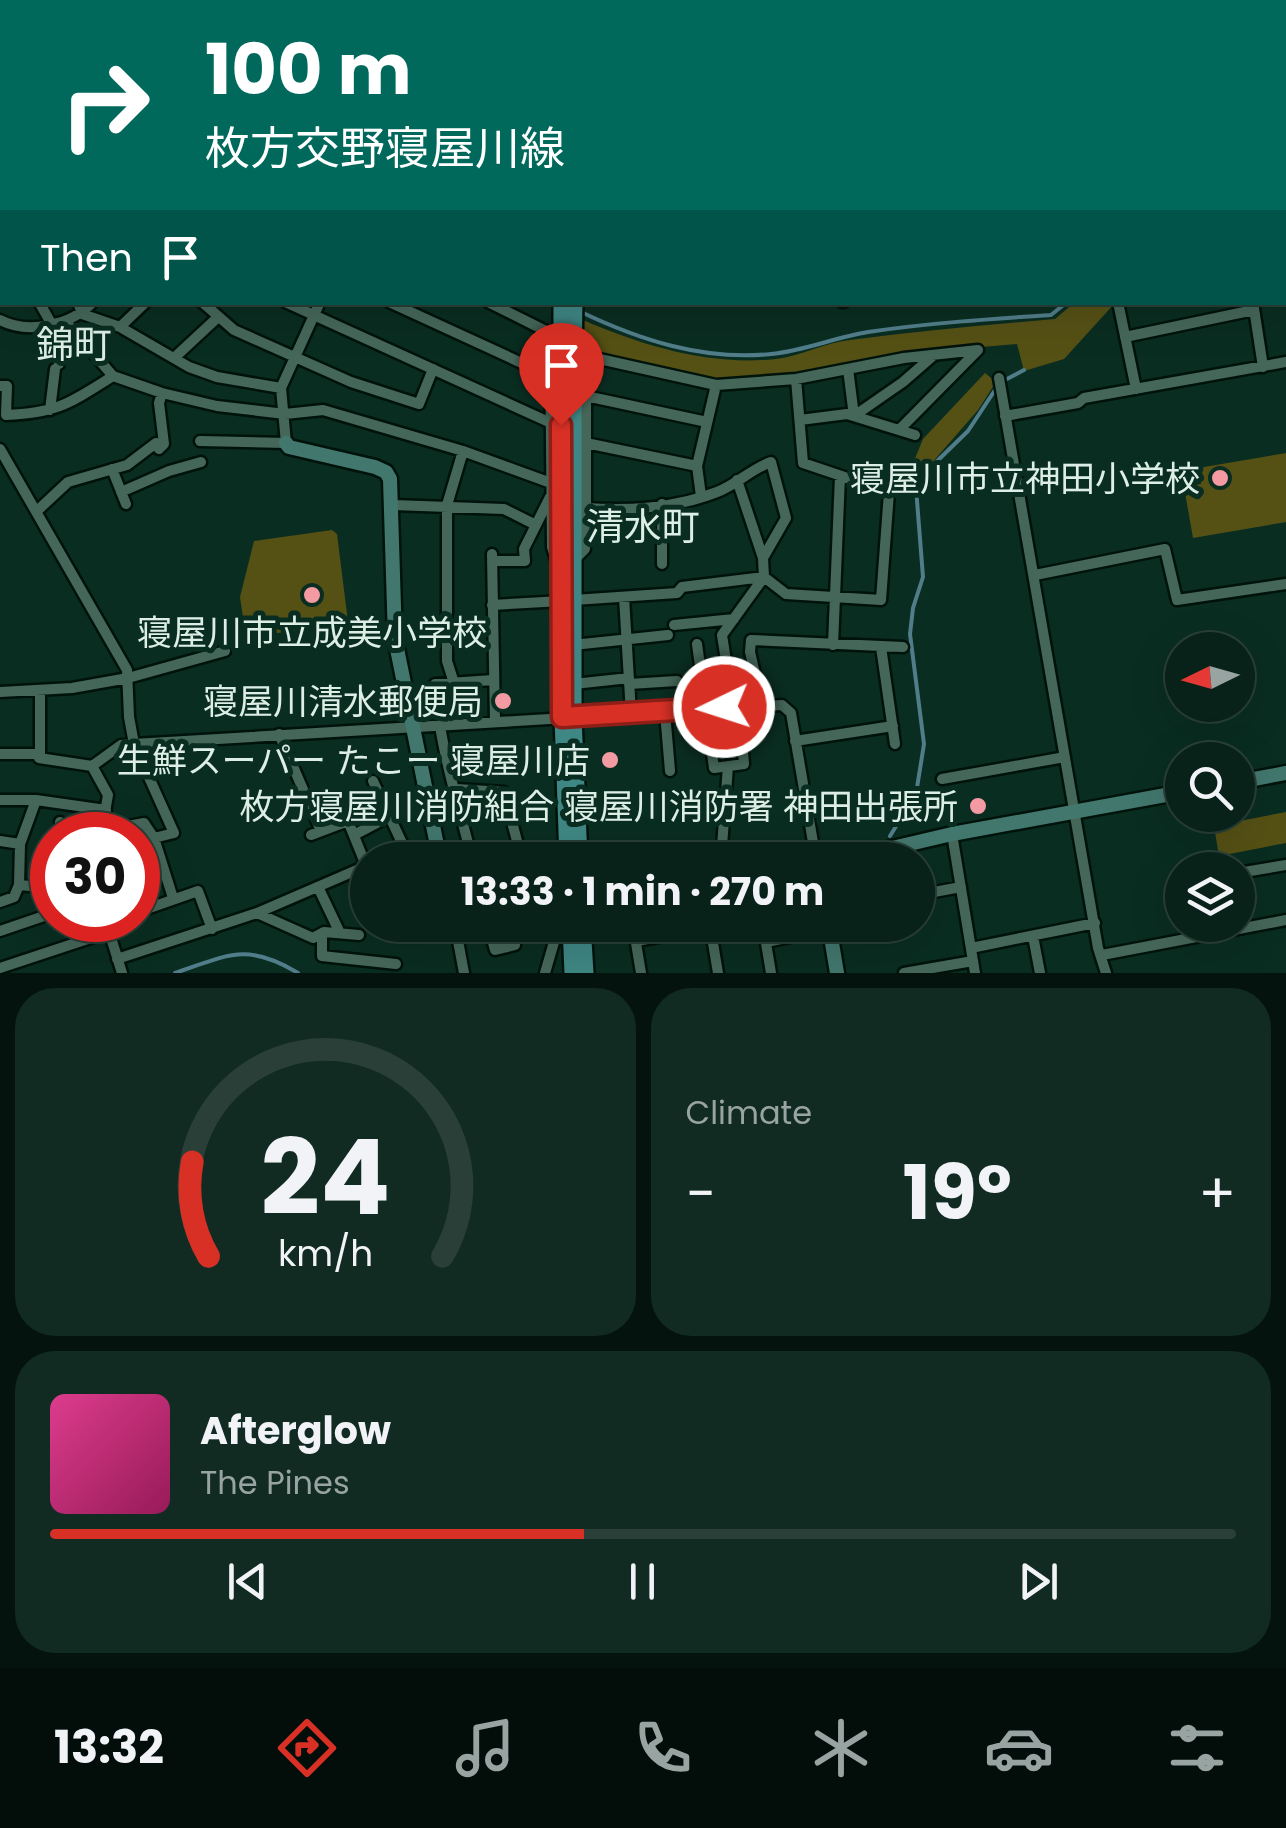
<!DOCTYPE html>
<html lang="en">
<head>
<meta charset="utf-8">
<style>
	body { margin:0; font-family:Poppins,"Noto Sans JP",sans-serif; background:#112a22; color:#f1f3f6; height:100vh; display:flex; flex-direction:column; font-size:38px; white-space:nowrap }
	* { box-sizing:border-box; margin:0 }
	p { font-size:32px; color:#98a4a2 }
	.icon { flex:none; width:55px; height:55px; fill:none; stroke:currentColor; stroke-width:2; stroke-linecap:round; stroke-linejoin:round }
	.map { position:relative; height:973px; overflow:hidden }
	.panel { display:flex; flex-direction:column; gap:15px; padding:15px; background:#04130e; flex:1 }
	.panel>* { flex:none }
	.top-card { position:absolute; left:0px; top:0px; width:1288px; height:305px; box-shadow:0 10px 40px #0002,0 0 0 2px #293f38; background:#00695c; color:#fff; overflow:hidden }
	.needle { width:65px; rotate:265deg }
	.buttons { position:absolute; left:1165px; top:632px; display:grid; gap:20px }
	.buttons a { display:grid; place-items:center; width:90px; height:90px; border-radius:50%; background:#082219; box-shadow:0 10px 40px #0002,0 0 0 2px #293f38; font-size:50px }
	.speed { position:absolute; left:30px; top:812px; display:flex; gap:20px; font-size:50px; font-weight:700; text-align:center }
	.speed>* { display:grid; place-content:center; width:130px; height:130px; border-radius:50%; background:#082219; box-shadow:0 10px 40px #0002,0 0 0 2px #293f38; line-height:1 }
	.speed .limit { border:15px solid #d22; background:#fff; color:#111 }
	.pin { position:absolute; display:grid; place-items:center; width:85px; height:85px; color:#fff; margin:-102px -42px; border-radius:50% 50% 50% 0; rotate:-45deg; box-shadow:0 0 10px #0007 }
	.pin .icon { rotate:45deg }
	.me { position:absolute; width:110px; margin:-55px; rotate:266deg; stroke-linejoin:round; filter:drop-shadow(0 0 8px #0008) }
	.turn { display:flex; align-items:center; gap:35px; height:210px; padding:0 40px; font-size:45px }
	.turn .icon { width:130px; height:130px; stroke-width:2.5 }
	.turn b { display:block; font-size:70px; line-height:85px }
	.then { display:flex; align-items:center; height:95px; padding:0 40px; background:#0003; gap:20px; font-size:38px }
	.big { font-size:75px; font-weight:700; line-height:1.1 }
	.panel .tile { flex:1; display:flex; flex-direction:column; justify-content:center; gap:15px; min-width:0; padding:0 35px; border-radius:40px; background:#112a22 }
	.panel .dial { align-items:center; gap:0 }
	.dial svg { height:260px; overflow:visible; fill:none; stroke:#293f38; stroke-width:7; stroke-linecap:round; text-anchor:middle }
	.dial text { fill:#f1f3f6; stroke:none }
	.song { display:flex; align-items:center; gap:30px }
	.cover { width:120px; height:120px; border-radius:15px; background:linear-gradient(135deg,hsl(330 70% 55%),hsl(330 70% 35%)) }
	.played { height:10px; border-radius:5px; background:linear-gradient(90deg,#d93025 45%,#293f38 45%) }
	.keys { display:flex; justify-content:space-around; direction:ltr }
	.heat { display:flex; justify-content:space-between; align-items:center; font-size:55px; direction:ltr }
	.panel .tiles { flex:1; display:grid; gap:15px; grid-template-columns:1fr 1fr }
	.tile:last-child { grid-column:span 2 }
	.trip { position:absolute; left:350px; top:842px; width:585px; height:100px; border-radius:50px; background:#082219; box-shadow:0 10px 40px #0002,0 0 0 2px #293f38; font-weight:700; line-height:100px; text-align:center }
	.dock { display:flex; height:160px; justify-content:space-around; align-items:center; background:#030e0a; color:#98a4a2 }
	.dock .icon { width:70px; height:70px }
	.dock .on { color:#d93025 }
	.dock b { font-size:45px; color:#f1f3f6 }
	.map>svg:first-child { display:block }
</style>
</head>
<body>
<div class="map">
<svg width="1286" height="973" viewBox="0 0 1286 973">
	<rect width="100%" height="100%" fill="#0a2d21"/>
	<path fill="#555115" d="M1074,303H1115L1064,359L1024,371L1017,344L958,349L790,376L712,380L599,357L583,342V320C644,346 708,366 776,359C801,356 824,343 850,340C918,331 986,325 1055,319Z
		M985,373L996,382L978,410L916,481L907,478L923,439Z
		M1286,453V522L1193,538L1184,487L1201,484L1198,468Z
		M332,530L337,534L348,622L246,638L240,597L254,541Z
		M1286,812V843L1219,856L1214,826Z"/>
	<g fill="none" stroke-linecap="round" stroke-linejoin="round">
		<path stroke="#517d8a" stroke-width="4" d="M0,9H2
			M1285,110H1286
			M579,311C639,340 704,361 771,354C804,351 836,337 868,332C929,323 990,319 1051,315L1067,302
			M1005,380L1024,370
			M890,836L916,794L924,744L910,634L913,608L923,577L916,488L931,467L968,431L997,387
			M650,860L679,853L701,860
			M175,973C228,955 247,942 298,973"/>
		<path stroke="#154c62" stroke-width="20" d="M91,0L94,2
			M1285,51H1286"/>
		<defs>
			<path id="street" d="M67,0L69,2
				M119,0L121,2
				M204,0L206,2
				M296,0L307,2
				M708,0L709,2
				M0,16H2
				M0,66L2,69
				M1285,73H1286
				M0,164L2,161
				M0,188L2,191
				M1285,231H1286
				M0,273L2,272
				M39,302L51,323
				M78,302L82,314L120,327L189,367L217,377L281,388
				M202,302L234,330L351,382L419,404L433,369
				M285,302L551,423
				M389,302L550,376
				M488,302L550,333L586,356L716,385L796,379L904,358L978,350
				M842,302H844
				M1253,302L1263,367
				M1119,307L1136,389
				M0,320C28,335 72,325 93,302
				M66,322L113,376L162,393L217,406L285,414L323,410L463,451L551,483
				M57,323L59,364
				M120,327L146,302
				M550,333L552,547L558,566
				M1125,337L1254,310
				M174,358L217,318
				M848,369L854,416L903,382L934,355
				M999,378L1098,948L1106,973
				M0,386H7L6,415C58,413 70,403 113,376
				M586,396L707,422
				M50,410L55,369
				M1005,416L1078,403L1084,398L1286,362
				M800,420L847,414L915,435
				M899,430L978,350
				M200,441L286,443L281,388L320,302
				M586,443L697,466
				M0,449L127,670L129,717L134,744L782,705L791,713L816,860
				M112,469L126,504
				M121,492L169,471L201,462
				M701,496L697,466L716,385
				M393,505L504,509L534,524
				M586,508V356
				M37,511L68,482L127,465L156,443L159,449L164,444L159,403L162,393
				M492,554L495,721
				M575,559L585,549L586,508C627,511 677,508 717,492C736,485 751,469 771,462L786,518L763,558
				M492,561H525L524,549L550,497
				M662,564V504
				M1035,575L1165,549L1177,600L1286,584
				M624,597L631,714
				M574,600L677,593L682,587L764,577L786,594L881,600L889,492L803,463L796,379
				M492,605L562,601
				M674,625L734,619
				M697,644L714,768L744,764L739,706
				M573,645L668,635
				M833,645L840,476
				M881,647L895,744
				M454,683L447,661V505L463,451
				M435,684L493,680
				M574,684L629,678
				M629,684L677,681
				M0,692L72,688L128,678L225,651
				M762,704L750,652L751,640L903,647
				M733,706L722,635L764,577L763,558L737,480
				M665,712L670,771
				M440,725C446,769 462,815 472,860
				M279,734L321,831
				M795,741L893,726
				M0,754H40V690
				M39,758L92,766L108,795L101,835
				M92,766L121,745L134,744L174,833L154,838
				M942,779L1065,757
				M373,781L410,860
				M456,789L504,792L521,856
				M0,800H36L106,810
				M60,822L61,835
				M102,831L144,823L154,838L173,898
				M952,834L975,973
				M311,835L348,821L367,868
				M354,835L390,816
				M0,841L20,844
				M503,860L566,846
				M721,860L728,766
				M138,866L161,861
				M1238,873L1286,865
				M19,885L52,888
				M318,887L340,933
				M918,895L961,887
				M0,902L14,897L19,885L20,844L36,800
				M138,912L198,891L212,929
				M257,913L313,938L324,932L359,935
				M119,920L107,925L122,973
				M389,925L392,931
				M428,925L431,934
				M455,925L464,973
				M488,925L495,950L515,945
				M633,925L641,973
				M710,925L718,973
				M763,925L771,973
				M0,931L47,915L52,897
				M322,933V956L396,964
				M1033,936L1040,973
				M636,941L710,928
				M766,942L830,929
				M971,948L1095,923
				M1102,955L1286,920
				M117,959L257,913L366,866
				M0,968L109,932
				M545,973L559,925
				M904,973L973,961"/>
			<path id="secondary" d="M444,0L455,2
				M785,2L798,0
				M1285,26H1286
				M286,443L289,447L375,467L386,472L390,479L395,639L440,860
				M1238,782L1286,773
				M841,860L952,834L1182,792
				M829,925L837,973"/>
			<path id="primary" d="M561,2V0
				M576,2V0
				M561,348L562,717L567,860
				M574,356V717L580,860
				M570,925L572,973
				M583,925L586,973"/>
		</defs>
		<use href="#street" stroke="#00130b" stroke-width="15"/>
		<use href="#secondary" stroke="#00130b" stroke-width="19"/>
		<use href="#primary" stroke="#00130b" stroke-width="20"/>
		<use href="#street" stroke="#456759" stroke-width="10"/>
		<use href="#secondary" stroke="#42776e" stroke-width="14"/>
		<use href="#primary" stroke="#3f8784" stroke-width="15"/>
		<defs>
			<path id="rail" d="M327,0L337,2
				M392,0L403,2
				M1283,0L1286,1
				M899,2L913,0
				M973,2L987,0"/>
		</defs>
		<use href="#rail" stroke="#94aca2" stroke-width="8"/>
		<use href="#rail" stroke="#0a2d21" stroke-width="4" stroke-dasharray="11" stroke-linecap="butt"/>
		<defs>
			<path id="primary-bridge" d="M561,348V302
				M574,356L575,302"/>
		</defs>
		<use href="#primary-bridge" stroke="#00130b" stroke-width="20" stroke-linecap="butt"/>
		<use href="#primary-bridge" stroke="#3f8784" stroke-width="15"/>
	</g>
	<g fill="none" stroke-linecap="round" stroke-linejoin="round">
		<defs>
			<path id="route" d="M561,425L562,717L724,707"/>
		</defs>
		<use href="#route" stroke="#8d1f18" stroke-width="25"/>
		<use href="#route" stroke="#d93025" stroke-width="18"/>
	</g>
	<g fill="#f49aa2" stroke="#0a2d21" stroke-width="4">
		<circle cx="1220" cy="478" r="10"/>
		<circle cx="312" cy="595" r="10"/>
		<circle cx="503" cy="701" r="10"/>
		<circle cx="610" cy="760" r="10"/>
		<circle cx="978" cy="806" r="10"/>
	</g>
	<g text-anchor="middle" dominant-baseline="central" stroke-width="10" stroke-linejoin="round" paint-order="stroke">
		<g font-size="35" fill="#dceee6" stroke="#0a2d21" text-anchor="end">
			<text x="1200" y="478">寝屋川市立神田小学校</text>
			<text x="312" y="632" text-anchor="middle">寝屋川市立成美小学校</text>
			<text x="483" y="701">寝屋川清水郵便局</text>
			<text x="590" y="760">生鮮スーパー たこー 寝屋川店</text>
			<text x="958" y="806">枚方寝屋川消防組合 寝屋川消防署 神田出張所</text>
		</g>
		<g font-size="38" fill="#dceee6" stroke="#0a2d21">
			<text x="74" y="344">錦町</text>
			<text x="643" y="526">清水町</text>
		</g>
	</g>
</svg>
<div class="buttons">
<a><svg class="needle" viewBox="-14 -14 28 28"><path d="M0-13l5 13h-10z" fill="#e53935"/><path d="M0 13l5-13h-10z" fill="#98a4a2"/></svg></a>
<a><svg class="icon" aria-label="search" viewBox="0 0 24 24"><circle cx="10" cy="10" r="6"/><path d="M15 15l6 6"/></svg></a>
<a><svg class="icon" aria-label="layers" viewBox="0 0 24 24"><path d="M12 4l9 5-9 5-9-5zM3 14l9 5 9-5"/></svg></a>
</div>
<div class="speed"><div class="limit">30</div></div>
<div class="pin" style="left:561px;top:425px;background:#d93025"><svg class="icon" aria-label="arrive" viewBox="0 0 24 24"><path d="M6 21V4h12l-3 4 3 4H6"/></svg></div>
<svg class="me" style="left:724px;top:707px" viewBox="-20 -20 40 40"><circle r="17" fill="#d93025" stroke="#fff" stroke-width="3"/><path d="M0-11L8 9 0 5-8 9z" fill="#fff"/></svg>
<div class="trip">13:33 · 1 min · 270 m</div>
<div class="top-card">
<div class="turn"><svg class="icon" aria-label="right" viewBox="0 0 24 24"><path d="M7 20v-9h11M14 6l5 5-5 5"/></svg><div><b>100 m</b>枚方交野寝屋川線</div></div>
<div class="then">Then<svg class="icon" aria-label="arrive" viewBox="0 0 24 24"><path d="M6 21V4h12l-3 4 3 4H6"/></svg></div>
</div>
</div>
<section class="panel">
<div class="tiles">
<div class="tile dial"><svg viewBox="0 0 100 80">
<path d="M14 69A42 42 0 1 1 86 69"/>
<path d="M14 69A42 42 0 0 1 9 40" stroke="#d93025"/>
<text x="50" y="56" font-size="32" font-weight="700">24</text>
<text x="50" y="72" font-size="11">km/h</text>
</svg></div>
<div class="tile"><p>Climate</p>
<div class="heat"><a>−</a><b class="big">19°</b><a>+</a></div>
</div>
<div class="tile">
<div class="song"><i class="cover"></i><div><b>Afterglow</b><p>The Pines</p></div></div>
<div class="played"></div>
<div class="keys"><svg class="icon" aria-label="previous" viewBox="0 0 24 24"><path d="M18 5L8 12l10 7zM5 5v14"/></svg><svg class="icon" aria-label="pause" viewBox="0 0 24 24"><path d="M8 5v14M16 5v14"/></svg><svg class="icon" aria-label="next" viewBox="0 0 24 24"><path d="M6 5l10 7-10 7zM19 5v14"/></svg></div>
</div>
</div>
</section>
<nav class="dock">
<b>13:32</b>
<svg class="icon on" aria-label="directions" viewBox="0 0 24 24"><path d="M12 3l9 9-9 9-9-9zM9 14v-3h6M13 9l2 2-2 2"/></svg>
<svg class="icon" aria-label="music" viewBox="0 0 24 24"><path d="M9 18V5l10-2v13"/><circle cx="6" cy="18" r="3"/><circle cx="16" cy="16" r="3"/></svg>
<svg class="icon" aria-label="phone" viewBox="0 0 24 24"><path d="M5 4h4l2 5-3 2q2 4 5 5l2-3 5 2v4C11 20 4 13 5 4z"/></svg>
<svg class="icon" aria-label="climate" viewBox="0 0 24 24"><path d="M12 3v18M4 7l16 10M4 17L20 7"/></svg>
<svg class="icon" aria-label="car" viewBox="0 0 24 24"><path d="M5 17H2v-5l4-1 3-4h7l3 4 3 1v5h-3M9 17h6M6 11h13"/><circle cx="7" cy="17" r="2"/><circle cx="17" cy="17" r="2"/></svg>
<svg class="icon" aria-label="filters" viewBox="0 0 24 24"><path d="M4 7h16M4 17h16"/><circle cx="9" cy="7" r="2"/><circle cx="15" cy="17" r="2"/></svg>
</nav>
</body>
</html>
